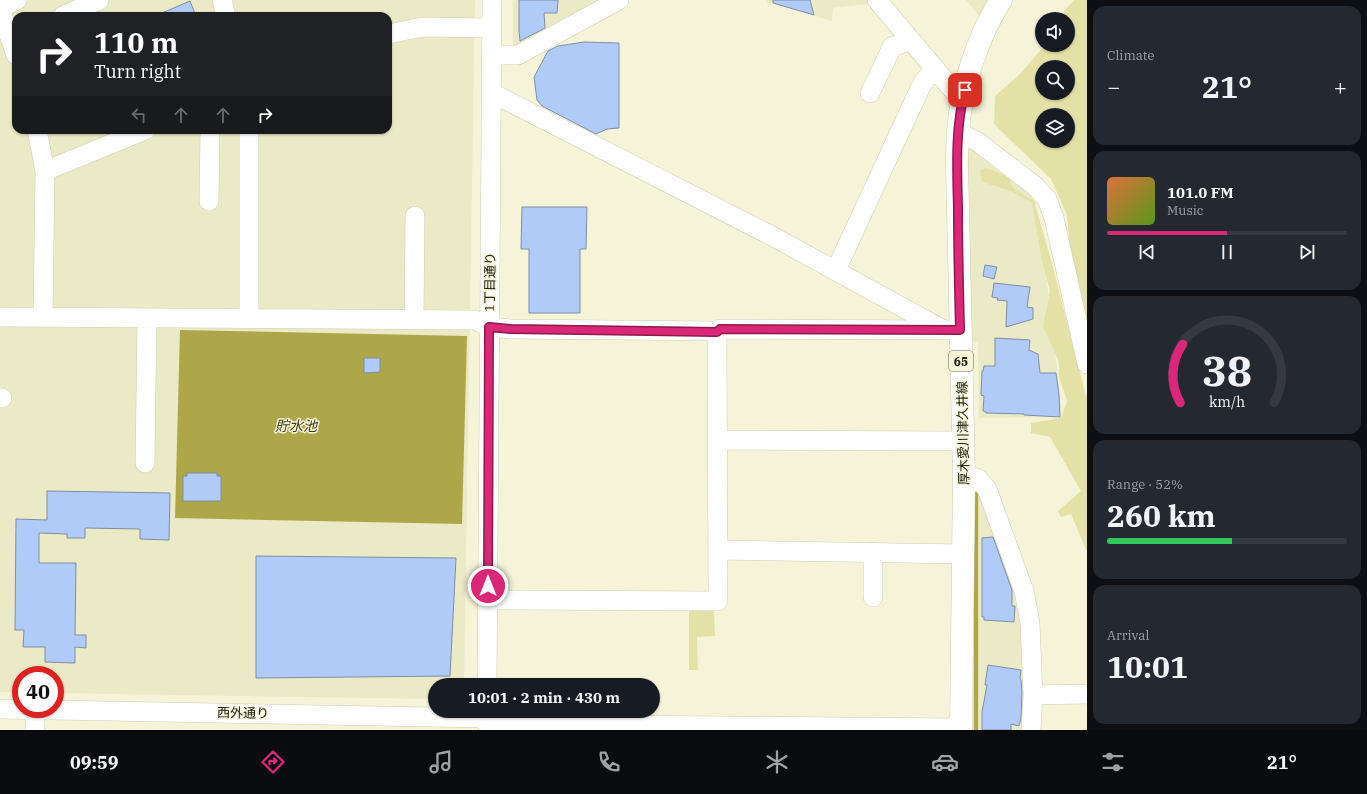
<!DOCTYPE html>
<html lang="en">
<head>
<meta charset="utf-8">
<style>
	body { margin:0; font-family:"IBM Plex Serif","Noto Sans JP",serif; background:#242831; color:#f1f3f6; height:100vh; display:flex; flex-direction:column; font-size:15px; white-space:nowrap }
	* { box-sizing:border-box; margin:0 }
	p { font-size:13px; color:#9ea1a6 }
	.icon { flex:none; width:22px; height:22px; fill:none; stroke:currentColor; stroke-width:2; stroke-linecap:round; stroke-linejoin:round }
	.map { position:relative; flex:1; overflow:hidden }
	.side { display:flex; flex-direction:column; gap:6px; padding:6px; background:#0d0f14; width:280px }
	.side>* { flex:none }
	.guide { position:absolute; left:12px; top:12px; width:380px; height:122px; border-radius:12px; box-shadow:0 1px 3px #0004; background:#202124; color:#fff; overflow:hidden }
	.tools { position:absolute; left:1035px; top:12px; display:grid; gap:8px }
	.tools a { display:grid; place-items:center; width:40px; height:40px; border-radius:50%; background:#171b24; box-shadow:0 1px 3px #0004; font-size:20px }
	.speed { position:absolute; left:12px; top:666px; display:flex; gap:8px; font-size:20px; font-weight:700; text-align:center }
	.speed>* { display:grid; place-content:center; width:52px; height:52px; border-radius:50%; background:#171b24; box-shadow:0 1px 3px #0004; line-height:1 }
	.speed .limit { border:6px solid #d22; background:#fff; color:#111 }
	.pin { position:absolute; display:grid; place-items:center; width:34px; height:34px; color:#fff; margin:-17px; border-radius:8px; box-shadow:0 2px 6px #0006 }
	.me { position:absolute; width:44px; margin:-22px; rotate:0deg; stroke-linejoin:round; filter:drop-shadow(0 0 3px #0008) }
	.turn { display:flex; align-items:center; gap:14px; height:84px; padding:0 16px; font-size:18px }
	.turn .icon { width:52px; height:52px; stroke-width:2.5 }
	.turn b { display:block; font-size:28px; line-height:34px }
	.lanes { display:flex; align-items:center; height:38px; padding:0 16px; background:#0003; justify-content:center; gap:20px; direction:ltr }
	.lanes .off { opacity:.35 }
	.big { font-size:30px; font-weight:700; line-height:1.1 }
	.side .widget { flex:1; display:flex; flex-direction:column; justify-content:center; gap:6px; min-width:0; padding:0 14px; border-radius:12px; background:#242831 }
	.side .dial { align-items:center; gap:0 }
	.dial svg { height:104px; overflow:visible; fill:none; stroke:#363941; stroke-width:7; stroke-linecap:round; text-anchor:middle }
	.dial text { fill:#f1f3f6; stroke:none }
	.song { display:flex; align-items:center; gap:12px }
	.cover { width:48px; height:48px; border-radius:6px; background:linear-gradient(135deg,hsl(20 70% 55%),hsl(90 70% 35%)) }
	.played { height:4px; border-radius:2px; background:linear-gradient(90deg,#db2777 50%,#363941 50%) }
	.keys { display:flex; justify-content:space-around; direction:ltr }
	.heat { display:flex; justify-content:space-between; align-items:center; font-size:22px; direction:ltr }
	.charge { height:6px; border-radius:3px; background:linear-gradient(90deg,#34c759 52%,#363941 0) }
	.trip { position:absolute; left:428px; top:678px; width:232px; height:40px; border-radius:20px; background:#171b24; box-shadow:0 1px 3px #0004; font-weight:700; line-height:40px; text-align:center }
	.tab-bar { display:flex; height:64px; justify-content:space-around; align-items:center; background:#090b0e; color:#9ea1a6 }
	.tab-bar .icon { width:28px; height:28px }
	.tab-bar .active { color:#db2777 }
	.tab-bar b { font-size:18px; color:#f1f3f6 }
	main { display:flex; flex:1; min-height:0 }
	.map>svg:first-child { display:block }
</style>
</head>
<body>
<main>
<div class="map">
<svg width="1087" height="730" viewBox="0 0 1087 730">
	<rect width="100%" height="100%" fill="#f5f4d8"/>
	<path fill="#ebeac6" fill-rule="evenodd" d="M0,0H475L464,685H435V699L55,693V675H21V692H0ZM16,16H388V130H16Z
		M513,0H609L513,48Z
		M767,0H869V4L833,8L832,21L767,2Z
		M966,0H990L980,17Z
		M971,146L1033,191L1043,247L1060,394L1061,417L979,418L978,342L972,341L967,148Z
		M979,488H981L1027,629L1026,730H979Z"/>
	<path fill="#e4e1a7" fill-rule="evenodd" d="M1074,0H1087V339L1071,259L1067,215L1051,179L994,124L995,96L1020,74L1045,45H1068V19H1063L1064,11ZM1042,67H1068V93H1042ZM1042,115H1068V141H1042Z
		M986,168L1009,177L1012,187L1034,201L1051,260L1086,396H1087V552L1071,514L1061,517L1058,511L1081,491L1050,437L1031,433V423L1061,418L1067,401L1059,377V362L1043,326L1050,291L1041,257L1032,203L1011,191L982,182L980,170Z
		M689,605L714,609L715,636L697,637L698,670H689Z"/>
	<path fill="#aea74a" d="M180,330L467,336L462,524L175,518Z"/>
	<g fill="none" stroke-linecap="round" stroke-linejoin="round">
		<path stroke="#aea74a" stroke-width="4.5" d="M976,730V494"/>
	</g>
	<path fill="#b1cbf8" stroke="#808da3" d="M519,0H558L557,13H544L545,28L520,41L519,31Z
		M773,0H810L814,15L773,3Z
		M190,1L196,16H155Z
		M584,42L619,43V128L607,129L596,134L542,106L537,100L534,77L548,51L558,46Z
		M522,207H587L586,249H580V313H529V249H521Z
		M985,265L997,267L994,279L983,276Z
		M994,283L1030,287L1027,307L1033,308V319L1006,327L1007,301L997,300L998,298L992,297Z
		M995,338L1030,340L1029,350L1038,354L1040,373H1056L1059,395L1060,417L1024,415V414L986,413V412L983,411L984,396L981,395L982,371H983L984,366H995Z
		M364,358H380V372L364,373Z
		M187,473H217V476H221V501H183V476H187Z
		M47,491L170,493L169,540L140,539V529L85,528V538H67V534L39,533V563H76L75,635H86V648L75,647V663L45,662V647H23L24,630H15L16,519L47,520Z
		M993,537L1012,590V606H1015L1014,622L984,620V617H982V538Z
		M256,556L456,558L450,676L256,678Z
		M988,665L1021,670L1020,679L1021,680L1022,691L1021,718L1019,726L1011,724V730H982V712L987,685H985Z"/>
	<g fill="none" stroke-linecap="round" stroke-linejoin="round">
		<defs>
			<path id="minor" d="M222,0L226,16
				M877,0L962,101
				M63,16L99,0
				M388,34L423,27L492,28
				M16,55L0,8L17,0
				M492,55H518L619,0
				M492,93L772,236L942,329
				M870,93L892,47L911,40
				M37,130L45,171L43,317
				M249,130V318
				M958,132L978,142L1035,186L1047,199L1054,218L1087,364
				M45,171L145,130
				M209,201L210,130
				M836,270L922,84L935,68
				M0,317L475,320L489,327L511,329L717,331L720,329L960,330
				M414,319L415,216
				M0,398H2
				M717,440L963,441
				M145,463L147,318
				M964,477L977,478L987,489L1024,591L1030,623L1033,695L1031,730
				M718,550L963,554
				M873,597V552
				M488,600L718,601L717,331
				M487,685L492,0
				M1033,695L1087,694
				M0,709L486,718
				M487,724L961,728
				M35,730V709"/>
			<path id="major" d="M961,730L964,477L957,166C957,155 957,143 958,132C961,88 977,38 1001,0"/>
		</defs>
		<use href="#minor" stroke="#cecdb1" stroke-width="20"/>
		<use href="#major" stroke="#cecdb1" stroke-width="23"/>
		<use href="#minor" stroke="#fff" stroke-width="19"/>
		<use href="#major" stroke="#fff" stroke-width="22"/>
	</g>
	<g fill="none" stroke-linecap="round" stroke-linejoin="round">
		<defs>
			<path id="route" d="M488,586L489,327L511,329L717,332L720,329L960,330C959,290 958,249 958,208C957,168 955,128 965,90"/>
		</defs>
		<use href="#route" stroke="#8e194d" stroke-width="10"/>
		<use href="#route" stroke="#db2777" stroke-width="7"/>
	</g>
	<g text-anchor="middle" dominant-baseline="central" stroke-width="3" stroke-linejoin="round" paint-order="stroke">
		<rect fill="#f5f4d8" stroke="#616050" stroke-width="1" x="949" y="351" width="24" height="20" rx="3"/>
		<g font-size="12" font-weight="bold" fill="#212016">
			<text x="961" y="361">65</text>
		</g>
		<g font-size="13" fill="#212016" stroke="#f5f4d8">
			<text transform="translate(490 282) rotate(-89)">1丁目通り</text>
			<text transform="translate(963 433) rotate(-91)">厚木愛川津久井線</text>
			<text transform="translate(243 713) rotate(1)">西外通り</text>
		</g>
		<g font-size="14" font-style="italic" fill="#423f17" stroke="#f5f4d8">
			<text x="296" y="426">貯水池</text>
		</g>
	</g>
</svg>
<div class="tools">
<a><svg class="icon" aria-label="sound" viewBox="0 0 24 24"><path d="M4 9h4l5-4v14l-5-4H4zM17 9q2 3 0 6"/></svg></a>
<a><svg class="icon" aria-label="search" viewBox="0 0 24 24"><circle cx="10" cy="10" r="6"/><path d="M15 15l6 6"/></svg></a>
<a><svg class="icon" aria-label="layers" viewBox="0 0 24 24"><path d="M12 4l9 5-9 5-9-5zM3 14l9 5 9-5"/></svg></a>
</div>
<div class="speed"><div class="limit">40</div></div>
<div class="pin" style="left:965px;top:90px;background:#d93025"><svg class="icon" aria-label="arrive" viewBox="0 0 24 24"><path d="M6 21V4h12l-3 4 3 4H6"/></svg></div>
<svg class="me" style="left:488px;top:586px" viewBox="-20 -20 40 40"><circle r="17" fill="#db2777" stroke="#fff" stroke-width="3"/><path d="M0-11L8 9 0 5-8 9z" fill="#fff"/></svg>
<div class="trip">10:01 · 2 min · 430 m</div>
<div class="guide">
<div class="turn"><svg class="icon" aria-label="right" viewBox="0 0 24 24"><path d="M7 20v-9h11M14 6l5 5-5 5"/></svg><div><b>110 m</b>Turn right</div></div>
<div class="lanes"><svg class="icon off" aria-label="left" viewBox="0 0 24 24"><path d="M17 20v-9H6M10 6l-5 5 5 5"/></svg><svg class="icon off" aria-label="ahead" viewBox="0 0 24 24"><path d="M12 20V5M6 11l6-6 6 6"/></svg><svg class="icon off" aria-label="ahead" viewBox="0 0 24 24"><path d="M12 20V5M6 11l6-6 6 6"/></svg><svg class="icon" aria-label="right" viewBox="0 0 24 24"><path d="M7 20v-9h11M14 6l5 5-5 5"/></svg></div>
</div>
</div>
<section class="side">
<div class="widget"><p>Climate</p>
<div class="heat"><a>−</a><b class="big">21°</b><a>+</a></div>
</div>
<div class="widget">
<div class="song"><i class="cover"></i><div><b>101.0 FM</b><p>Music</p></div></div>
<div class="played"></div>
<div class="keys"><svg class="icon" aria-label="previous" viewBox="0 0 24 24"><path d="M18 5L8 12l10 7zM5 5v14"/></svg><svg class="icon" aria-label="pause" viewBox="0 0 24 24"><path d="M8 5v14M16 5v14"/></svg><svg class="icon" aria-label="next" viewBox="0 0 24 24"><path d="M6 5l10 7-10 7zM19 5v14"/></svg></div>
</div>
<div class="widget dial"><svg viewBox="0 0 100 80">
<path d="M14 69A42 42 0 1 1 86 69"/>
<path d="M14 69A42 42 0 0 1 16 24" stroke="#db2777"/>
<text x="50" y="56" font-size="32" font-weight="700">38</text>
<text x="50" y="72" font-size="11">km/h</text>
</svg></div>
<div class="widget"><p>Range · 52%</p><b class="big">260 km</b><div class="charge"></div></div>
<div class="widget"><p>Arrival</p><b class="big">10:01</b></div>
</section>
</main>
<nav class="tab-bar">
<b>09:59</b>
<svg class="icon active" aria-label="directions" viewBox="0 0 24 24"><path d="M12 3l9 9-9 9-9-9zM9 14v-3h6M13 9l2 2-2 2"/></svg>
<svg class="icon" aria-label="music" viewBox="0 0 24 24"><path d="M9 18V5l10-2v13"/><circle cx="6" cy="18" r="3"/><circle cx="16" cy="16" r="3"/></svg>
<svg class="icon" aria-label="phone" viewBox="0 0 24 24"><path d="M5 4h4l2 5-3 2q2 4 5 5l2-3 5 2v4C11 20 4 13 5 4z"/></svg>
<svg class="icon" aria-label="climate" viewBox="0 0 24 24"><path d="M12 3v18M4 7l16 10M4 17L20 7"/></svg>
<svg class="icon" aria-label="car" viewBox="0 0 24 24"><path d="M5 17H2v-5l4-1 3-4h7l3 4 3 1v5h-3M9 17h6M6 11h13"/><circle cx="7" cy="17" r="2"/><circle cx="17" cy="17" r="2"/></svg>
<svg class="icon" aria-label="filters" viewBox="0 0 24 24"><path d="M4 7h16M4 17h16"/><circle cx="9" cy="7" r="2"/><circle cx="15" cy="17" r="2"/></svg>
<b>21°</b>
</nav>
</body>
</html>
